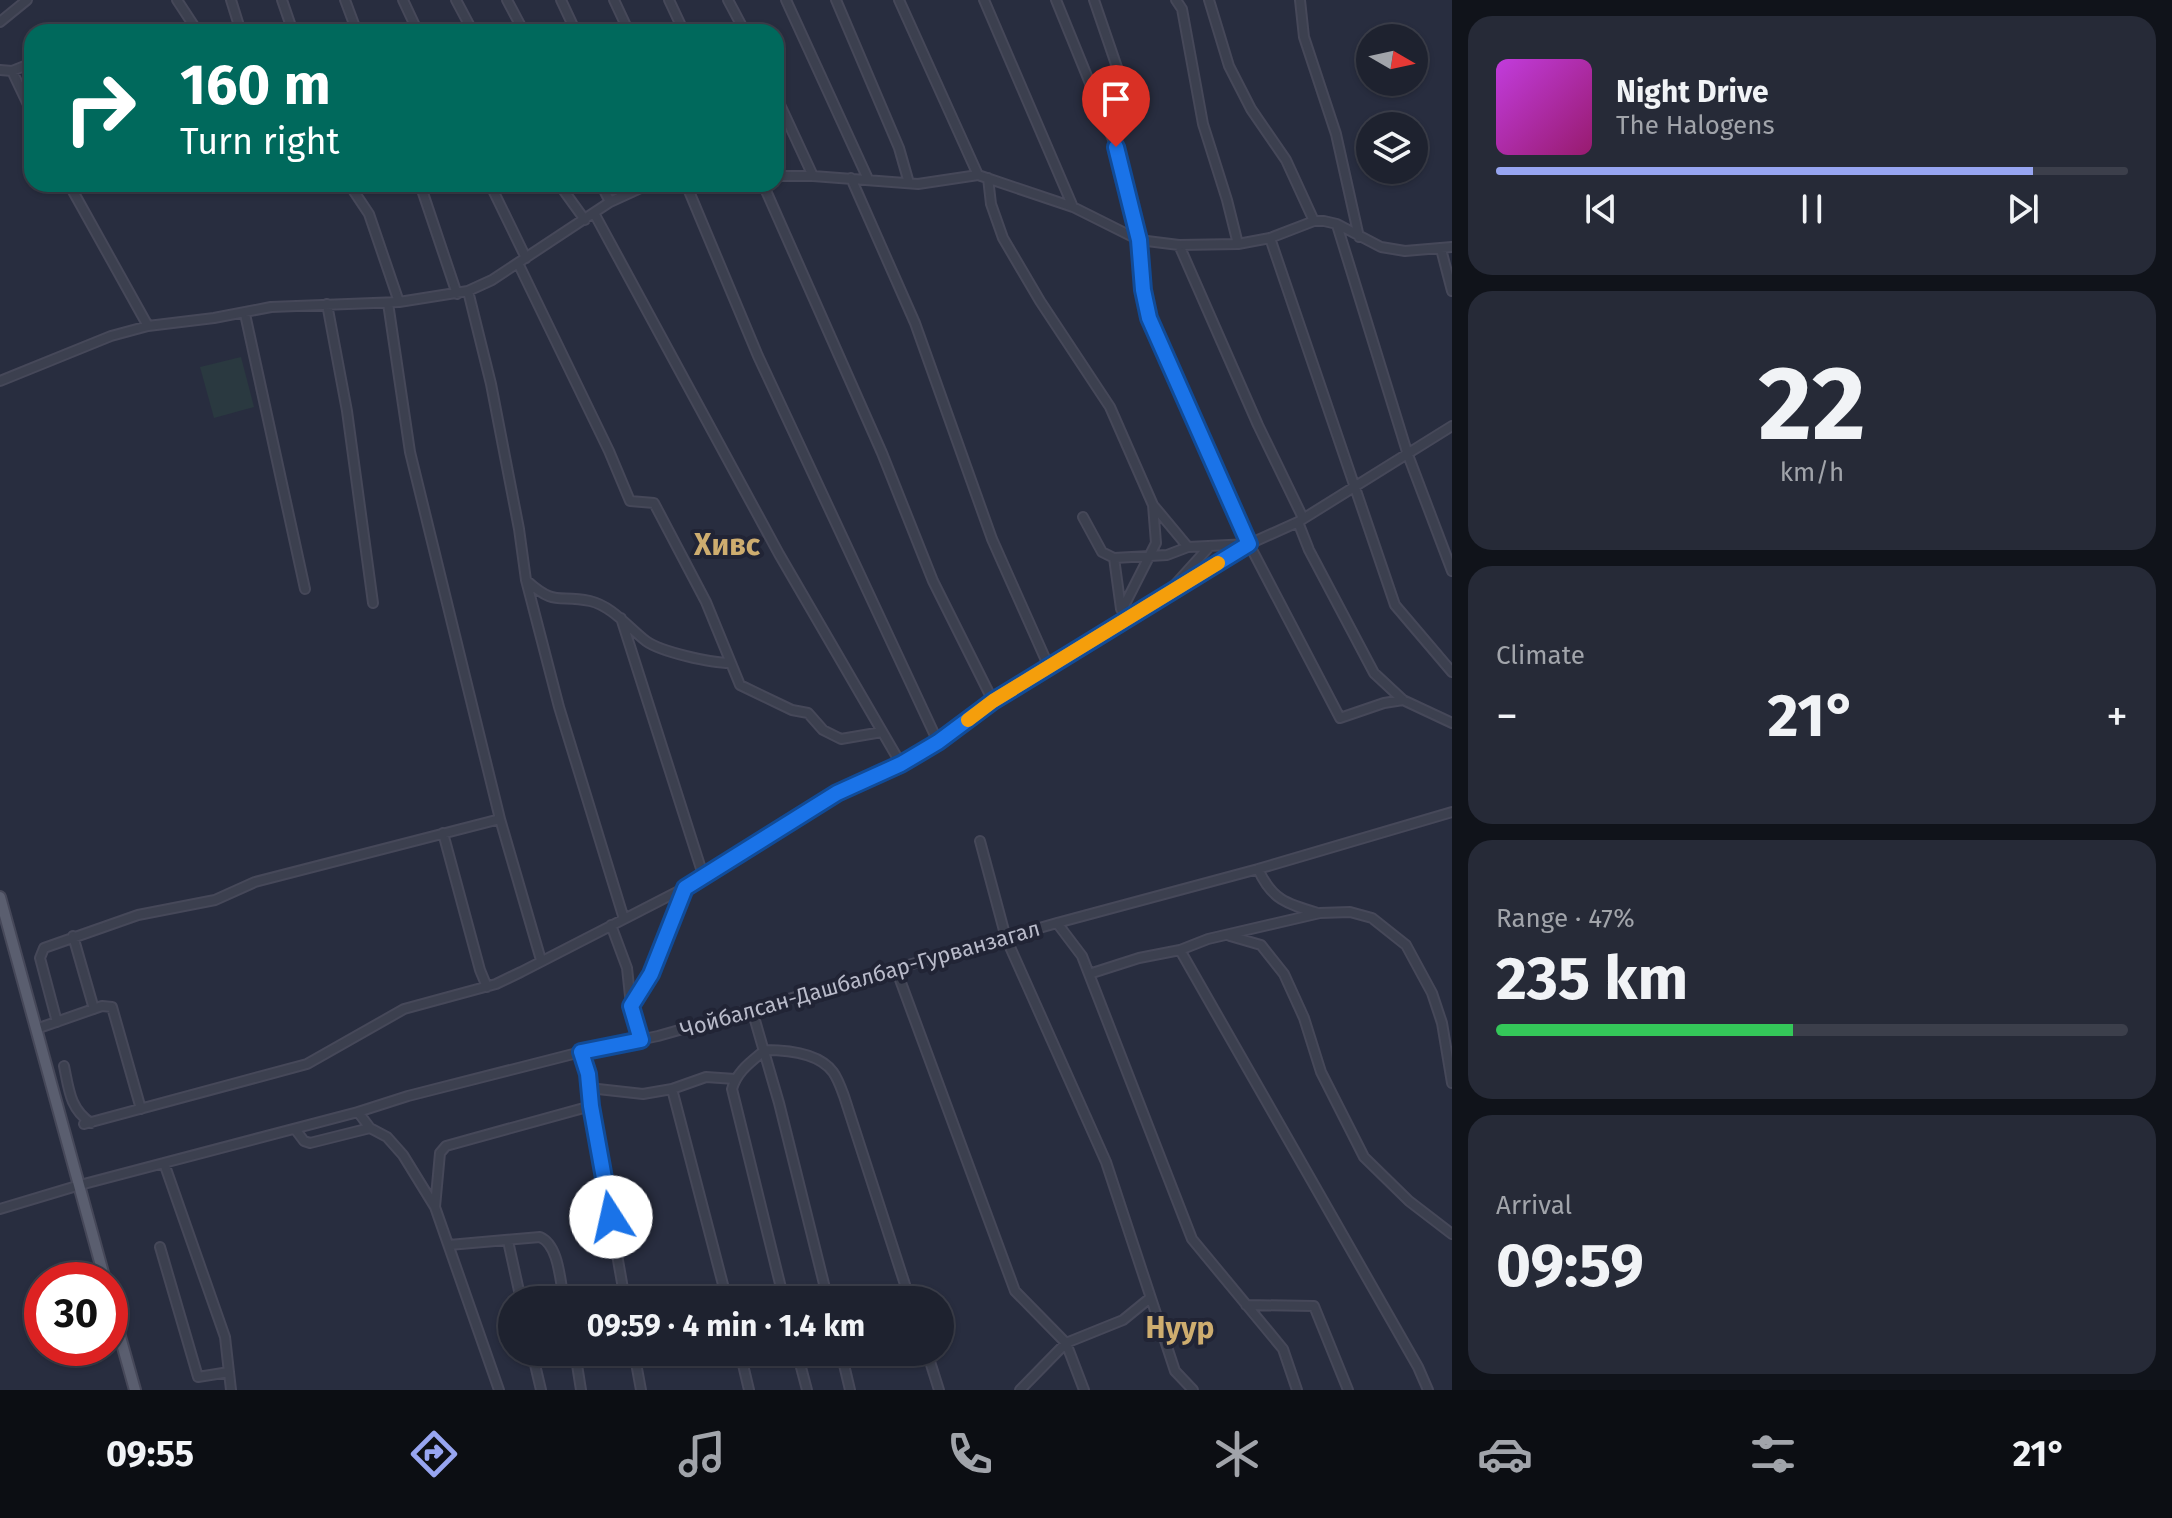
<!DOCTYPE html>
<html lang="en">
<head>
<meta charset="utf-8">
<style>
	body { margin:0; font-family:"Fira Sans",sans-serif; background:#262a37; color:#f1f3f6; height:100vh; display:flex; flex-direction:column; font-size:30px; white-space:nowrap }
	* { box-sizing:border-box; margin:0 }
	p { font-size:26px; color:#a1a4aa }
	.icon { flex:none; width:44px; height:44px; fill:none; stroke:currentColor; stroke-width:2; stroke-linecap:round; stroke-linejoin:round }
	.map { position:relative; flex:1; overflow:hidden }
	.details { display:flex; flex-direction:column; gap:16px; padding:16px; background:#10131a; width:720px }
	.details>* { flex:none }
	.top-card { position:absolute; left:24px; top:24px; width:760px; height:168px; border-radius:24px; box-shadow:0 2px 6px #0004,0 0 0 2px #3c3f4b; background:#00695c; color:#fff; overflow:hidden }
	.needle { width:52px; rotate:99deg }
	.fabs { position:absolute; left:1356px; top:24px; display:grid; gap:16px }
	.fabs a { display:grid; place-items:center; width:72px; height:72px; border-radius:50%; background:#1e222f; box-shadow:0 2px 6px #0004,0 0 0 2px #3c3f4b; font-size:40px }
	.speed { position:absolute; left:24px; top:1262px; display:flex; gap:16px; font-size:40px; font-weight:700; text-align:center }
	.speed>* { display:grid; place-content:center; width:104px; height:104px; border-radius:50%; background:#1e222f; box-shadow:0 2px 6px #0004,0 0 0 2px #3c3f4b; line-height:1 }
	.speed .limit { border:12px solid #d22; background:#fff; color:#111 }
	.pin { position:absolute; display:grid; place-items:center; width:68px; height:68px; color:#fff; margin:-82px -34px; border-radius:50% 50% 50% 0; rotate:-45deg; box-shadow:0 0 8px #0007 }
	.pin .icon { rotate:45deg }
	.me { position:absolute; width:88px; margin:-44px; rotate:350deg; stroke-linejoin:round; filter:drop-shadow(0 0 6px #0008) }
	.turn { display:flex; align-items:center; gap:28px; height:168px; padding:0 24px; font-size:36px }
	.turn .icon { width:104px; height:104px; stroke-width:2.5 }
	.turn b { display:block; font-size:56px; line-height:68px }
	.big { font-size:60px; font-weight:700; line-height:1.1 }
	.details .tile { flex:1; display:flex; flex-direction:column; justify-content:center; gap:12px; min-width:0; padding:0 28px; border-radius:24px; background:#262a37 }
	.details .dial { align-items:center; gap:0 }
	.dial b { font-size:104px; line-height:1 }
	.song { display:flex; align-items:center; gap:24px }
	.cover { width:96px; height:96px; border-radius:12px; background:linear-gradient(135deg,hsl(290 70% 55%),hsl(320 70% 35%)) }
	.played { height:8px; border-radius:4px; background:linear-gradient(90deg,#97a5f1 85%,#3c3f4b 85%) }
	.keys { display:flex; justify-content:space-around; direction:ltr }
	.heat { display:flex; justify-content:space-between; align-items:center; font-size:44px; direction:ltr }
	.charge { height:12px; border-radius:6px; background:linear-gradient(90deg,#34c759 47%,#3c3f4b 0) }
	.trip { position:absolute; left:498px; top:1286px; width:456px; height:80px; border-radius:40px; background:#1e222f; box-shadow:0 2px 6px #0004,0 0 0 2px #3c3f4b; font-weight:700; line-height:80px; text-align:center }
	.tabs { display:flex; height:128px; justify-content:space-around; align-items:center; background:#0c0e13; color:#a1a4aa }
	.tabs .icon { width:56px; height:56px }
	.tabs .selected { color:#97a5f1 }
	.tabs b { font-size:36px; color:#f1f3f6 }
	main { display:flex; flex:1; min-height:0 }
	.map>svg:first-child { display:block }
</style>
</head>
<body>
<main>
<div class="map">
<svg width="1452" height="1390" viewBox="0 0 1452 1390">
	<rect width="100%" height="100%" fill="#282d3f"/>
	<path fill="#2a3940" d="M241,357L254,407L214,418L200,367Z"/>
	<g fill="none" stroke-linecap="round" stroke-linejoin="round">
		<defs>
			<path id="minor" d="M177,0L198,32
				M231,0L241,32
				M282,0L293,32
				M345,0L357,32
				M403,0L418,32
				M456,0L473,32
				M507,0L524,32
				M561,0L576,32
				M614,0L629,32
				M669,0L684,32
				M728,0L745,32
				M786,0L868,179
				M836,0L899,148L909,183
				M899,0L978,175
				M984,0L1073,207
				M1056,0L1116,147L1139,240L1143,290L1149,318L1249,544L1340,718L1384,703L1403,700
				M1094,0L1119,73L1121,120L1116,146
				M1176,0L1182,9L1203,124L1227,200L1238,244
				M1209,0L1229,66L1251,109L1286,160L1314,221
				M1300,0L1304,37L1336,134L1359,237
				M0,22L27,0
				M0,70L12,71L32,113
				M12,71L32,63
				M776,96L813,176
				M776,176H813L918,184L978,175L1073,207L1139,240L1179,245L1238,244L1270,238L1314,221H1324L1337,224L1381,247L1405,251L1452,247
				M851,178L915,323L992,539L1049,667
				M988,178L991,204L1003,238L1040,301L1110,407L1153,505L1188,547
				M69,184L148,326
				M349,184L369,214L399,302
				M420,184L457,294
				M490,184L526,258
				M559,184L585,220
				M601,184L610,202
				M686,184L758,356L938,742
				M763,184L882,453L933,581L993,701
				M594,213L779,554L901,764
				M1337,225L1408,455L1452,571
				M1270,238L1395,605L1452,672
				M1179,245L1258,425L1303,518
				M1441,249L1452,291
				M518,263L609,451L630,501L654,503L706,602L740,685L792,710L808,713L823,730L841,739L882,732
				M468,291L491,384L519,529L526,580L559,707L624,919
				M388,303L410,452L500,819L541,960
				M327,304L347,411L373,603
				M245,314L305,589
				M0,381L111,336L148,326L214,318L271,307L399,302L468,291L492,280L610,202L647,185L656,184
				M1083,517L1102,552L1114,558L1167,555L1188,547L1249,544L1298,522L1452,426
				M1298,522L1309,550L1374,673L1403,700L1452,723
				M1114,558L1121,609
				M527,581C556,607 558,594 590,601C612,606 629,628 646,641C661,652 711,663 730,663
				M1172,588L1210,546
				M1122,610L1156,543L1153,505
				M621,618L704,878
				M443,833L480,970L487,987
				M980,841L1006,938L1106,1162L1175,1371L1193,1390
				M1258,869C1272,900 1287,904 1318,913
				M1057,923L1082,956L1192,1239L1283,1349L1297,1390
				M611,925L627,968L631,1005
				M73,936L94,1009
				M1230,936L1261,945L1284,974L1304,1018L1321,1072L1364,1157L1409,1201L1452,1234
				M1180,950L1418,1367L1428,1390
				M896,969L1015,1291L1066,1343L1084,1390
				M1089,974L1139,958L1180,950L1208,939L1320,913L1350,912L1372,918L1406,945L1432,993L1442,1023L1452,1083
				M752,1010L779,1103L828,1300
				M57,1022L40,958L44,948L138,915L215,900L255,882L500,819
				M36,1029L102,1006L112,1007L141,1109
				M641,1040L631,1006L651,974L685,888
				M581,1052L588,1074L591,1106L625,1300
				M64,1066C69,1090 70,1109 91,1123
				M589,1088L643,1094L672,1089L706,1077L735,1079
				M672,1089L727,1300
				M358,1112L370,1128L387,1137L403,1155L435,1207
				M84,1124L307,1064L404,1009L496,984L521,972L704,878L837,793L901,764L938,742L993,701L1249,544
				M295,1129L304,1141L310,1143L370,1128
				M164,1163L225,1337L231,1390
				M0,1209L80,1185L358,1112L408,1096L581,1052L658,1036L1057,923L1258,869L1452,812
				M508,1241L521,1300
				M449,1245L540,1237C559,1245 560,1281 564,1300
				M160,1247L198,1377L229,1372
				M784,1300L732,1089C737,1071 751,1062 765,1050C787,1050 819,1053 833,1072C838,1079 841,1088 844,1096L910,1300
				M1246,1305L1314,1306L1348,1390
				M532,1352L541,1390
				M575,1352L581,1390
				M634,1352L641,1390
				M740,1352L749,1390
				M797,1352L807,1390
				M841,1352L850,1390
				M927,1352L939,1390
				M499,1390L435,1207L440,1153L446,1146L591,1106
				M1020,1390L1066,1343L1123,1320L1150,1298"/>
			<path id="major" d="M0,897L105,1280
				M110,1301L135,1390"/>
		</defs>
		<use href="#minor" stroke="#464859" stroke-width="12"/>
		<use href="#major" stroke="#464859" stroke-width="14"/>
		<use href="#minor" stroke="#3c404f" stroke-width="8"/>
		<use href="#major" stroke="#5a5e6f" stroke-width="10"/>
	</g>
	<g fill="none" stroke-linecap="round" stroke-linejoin="round">
		<defs>
			<path id="route" d="M611,1217L591,1106L588,1074L581,1052L641,1040L631,1006L651,974L685,888L837,793L901,764L938,742L993,701L1249,544L1149,318L1143,290L1139,240L1116,147"/>
		</defs>
		<use href="#route" stroke="#114b97" stroke-width="20"/>
		<use href="#route" stroke="#1a73e8" stroke-width="14"/>
		<path stroke="#f59e0b" stroke-width="14" d="M968,720L993,701L1218,563"/>
	</g>
	<g text-anchor="middle" dominant-baseline="central" stroke-width="8" stroke-linejoin="round" paint-order="stroke">
		<g font-size="22" fill="#b9bbca" stroke="#212435">
			<text transform="translate(860 979) rotate(-16)">Чойбалсан-Дашбалбар-Гурванзагал</text>
		</g>
		<g font-size="30" font-weight="bold" fill="#cead6f" stroke="#212435">
			<text x="727" y="545">Хивс</text>
			<text x="1180" y="1328">Нуур</text>
		</g>
	</g>
</svg>
<div class="fabs">
<a><svg class="needle" viewBox="-14 -14 28 28"><path d="M0-13l5 13h-10z" fill="#e53935"/><path d="M0 13l5-13h-10z" fill="#a1a4aa"/></svg></a>
<a><svg class="icon" aria-label="layers" viewBox="0 0 24 24"><path d="M12 4l9 5-9 5-9-5zM3 14l9 5 9-5"/></svg></a>
</div>
<div class="speed"><div class="limit">30</div></div>
<div class="pin" style="left:1116px;top:147px;background:#d93025"><svg class="icon" aria-label="arrive" viewBox="0 0 24 24"><path d="M6 21V4h12l-3 4 3 4H6"/></svg></div>
<svg class="me" style="left:611px;top:1217px" viewBox="-20 -20 40 40"><circle r="19" fill="#fff"/><path d="M0-13L10 11 0 6-10 11z" fill="#1a73e8"/></svg>
<div class="trip">09:59 · 4 min · 1.4 km</div>
<div class="top-card">
<div class="turn"><svg class="icon" aria-label="right" viewBox="0 0 24 24"><path d="M7 20v-9h11M14 6l5 5-5 5"/></svg><div><b>160 m</b>Turn right</div></div>
</div>
</div>
<section class="details">
<div class="tile">
<div class="song"><i class="cover"></i><div><b>Night Drive</b><p>The Halogens</p></div></div>
<div class="played"></div>
<div class="keys"><svg class="icon" aria-label="previous" viewBox="0 0 24 24"><path d="M18 5L8 12l10 7zM5 5v14"/></svg><svg class="icon" aria-label="pause" viewBox="0 0 24 24"><path d="M8 5v14M16 5v14"/></svg><svg class="icon" aria-label="next" viewBox="0 0 24 24"><path d="M6 5l10 7-10 7zM19 5v14"/></svg></div>
</div>
<div class="tile dial"><b>22</b><p>km/h</p></div>
<div class="tile"><p>Climate</p>
<div class="heat"><a>−</a><b class="big">21°</b><a>+</a></div>
</div>
<div class="tile"><p>Range · 47%</p><b class="big">235 km</b><div class="charge"></div></div>
<div class="tile"><p>Arrival</p><b class="big">09:59</b></div>
</section>
</main>
<nav class="tabs">
<b>09:55</b>
<svg class="icon selected" aria-label="directions" viewBox="0 0 24 24"><path d="M12 3l9 9-9 9-9-9zM9 14v-3h6M13 9l2 2-2 2"/></svg>
<svg class="icon" aria-label="music" viewBox="0 0 24 24"><path d="M9 18V5l10-2v13"/><circle cx="6" cy="18" r="3"/><circle cx="16" cy="16" r="3"/></svg>
<svg class="icon" aria-label="phone" viewBox="0 0 24 24"><path d="M5 4h4l2 5-3 2q2 4 5 5l2-3 5 2v4C11 20 4 13 5 4z"/></svg>
<svg class="icon" aria-label="climate" viewBox="0 0 24 24"><path d="M12 3v18M4 7l16 10M4 17L20 7"/></svg>
<svg class="icon" aria-label="car" viewBox="0 0 24 24"><path d="M5 17H2v-5l4-1 3-4h7l3 4 3 1v5h-3M9 17h6M6 11h13"/><circle cx="7" cy="17" r="2"/><circle cx="17" cy="17" r="2"/></svg>
<svg class="icon" aria-label="filters" viewBox="0 0 24 24"><path d="M4 7h16M4 17h16"/><circle cx="9" cy="7" r="2"/><circle cx="15" cy="17" r="2"/></svg>
<b>21°</b>
</nav>
</body>
</html>
